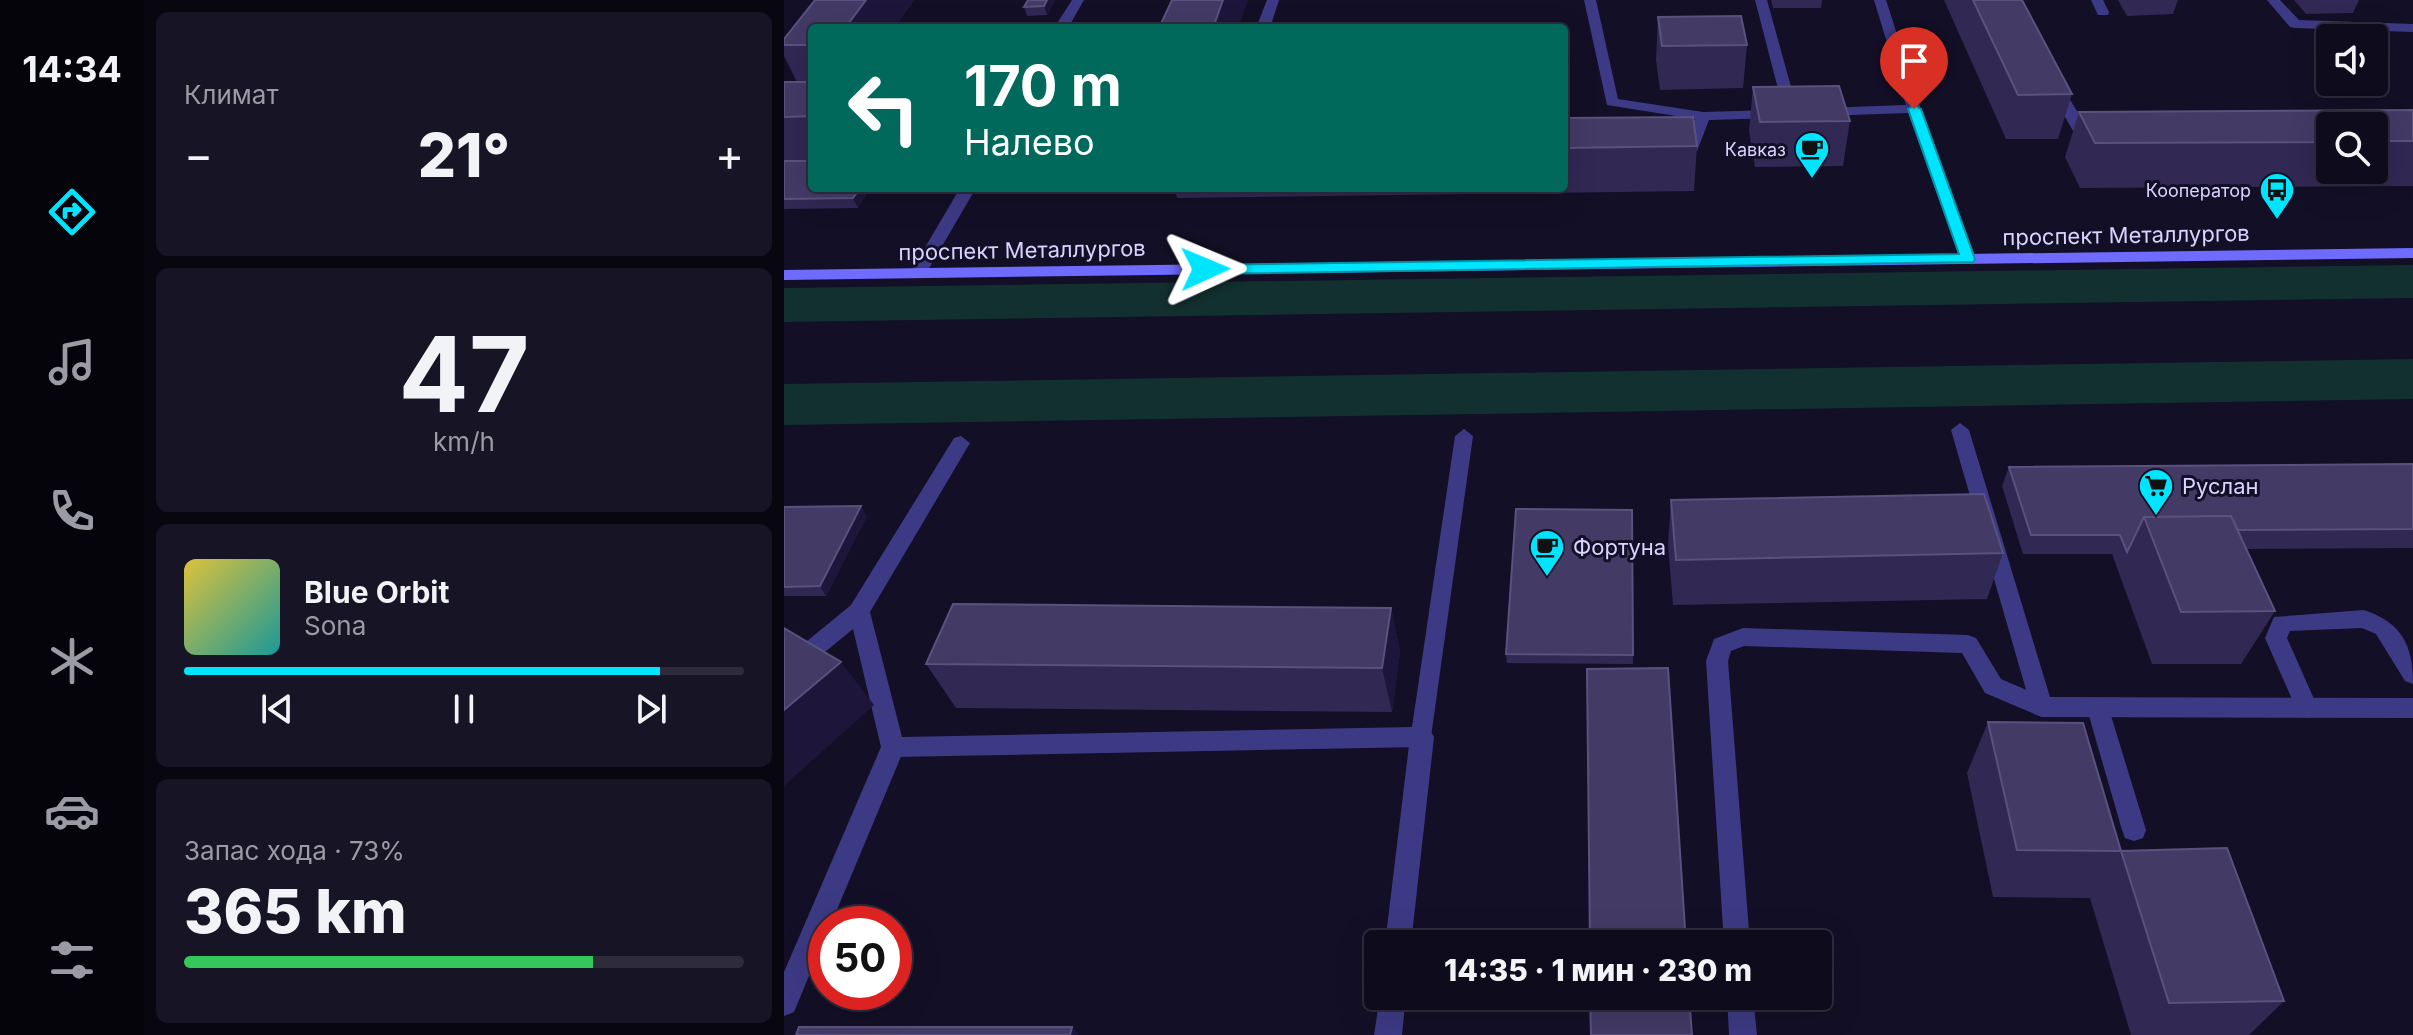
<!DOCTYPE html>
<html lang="ru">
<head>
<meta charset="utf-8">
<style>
	body { margin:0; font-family:Inter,sans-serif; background:#171425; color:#f1f3f6; height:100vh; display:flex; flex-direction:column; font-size:30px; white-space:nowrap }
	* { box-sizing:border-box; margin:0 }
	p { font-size:26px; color:#9b9ba3 }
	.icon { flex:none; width:44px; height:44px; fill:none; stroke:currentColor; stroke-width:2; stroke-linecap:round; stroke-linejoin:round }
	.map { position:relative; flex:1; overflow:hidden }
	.drawer { display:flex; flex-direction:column; gap:12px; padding:12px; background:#08060f; width:640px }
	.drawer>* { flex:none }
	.banner { position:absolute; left:24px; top:24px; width:760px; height:168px; border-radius:8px; box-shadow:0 8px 32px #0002,0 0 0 2px #2e2b3b; background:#00695c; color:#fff; overflow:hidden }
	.controls { position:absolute; left:1532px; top:24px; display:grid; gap:16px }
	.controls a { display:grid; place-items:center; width:72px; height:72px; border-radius:8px; background:#0e0b1c; box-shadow:0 8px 32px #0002,0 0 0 2px #2e2b3b; font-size:40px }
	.speed { position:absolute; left:24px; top:906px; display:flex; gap:16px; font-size:40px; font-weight:700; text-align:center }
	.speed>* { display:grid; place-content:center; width:104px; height:104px; border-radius:50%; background:#0e0b1c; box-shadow:0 8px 32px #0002,0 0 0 2px #2e2b3b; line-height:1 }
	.speed .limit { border:12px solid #d22; background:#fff; color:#111 }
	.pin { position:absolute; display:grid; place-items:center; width:68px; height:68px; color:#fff; margin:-82px -34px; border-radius:50% 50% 50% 0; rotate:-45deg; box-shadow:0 0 8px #0007 }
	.pin .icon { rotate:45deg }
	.me { position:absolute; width:88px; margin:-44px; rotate:89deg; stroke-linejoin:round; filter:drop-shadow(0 0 6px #0008) }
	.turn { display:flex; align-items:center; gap:28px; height:168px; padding:0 24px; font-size:36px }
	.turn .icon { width:104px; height:104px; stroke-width:2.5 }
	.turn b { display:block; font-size:56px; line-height:68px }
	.big { font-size:60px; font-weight:800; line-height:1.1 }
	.drawer .tile { flex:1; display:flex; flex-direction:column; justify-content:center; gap:12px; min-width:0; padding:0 28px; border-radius:12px; background:#171425 }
	.drawer .dial { align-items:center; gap:0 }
	.dial b { font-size:104px; line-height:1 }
	.song { display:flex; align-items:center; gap:24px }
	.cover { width:96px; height:96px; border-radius:12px; background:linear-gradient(135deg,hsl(50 70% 55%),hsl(180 70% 35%)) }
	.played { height:8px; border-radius:4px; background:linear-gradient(90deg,#00e5ff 85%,#2e2b3b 85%) }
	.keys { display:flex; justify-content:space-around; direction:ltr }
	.heat { display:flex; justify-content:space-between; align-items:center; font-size:44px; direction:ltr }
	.charge { height:12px; border-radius:6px; background:linear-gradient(90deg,#34c759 73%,#2e2b3b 0) }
	.trip { position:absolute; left:580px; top:930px; width:468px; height:80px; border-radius:8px; background:#0e0b1c; box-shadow:0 8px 32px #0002,0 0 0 2px #2e2b3b; font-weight:800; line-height:80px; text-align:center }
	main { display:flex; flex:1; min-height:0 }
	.menu { display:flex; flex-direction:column; width:144px; justify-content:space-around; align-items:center; background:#06040b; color:#9b9ba3 }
	.menu .icon { width:56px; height:56px }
	.menu .current { color:#00e5ff }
	.menu b { font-size:36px; color:#f1f3f6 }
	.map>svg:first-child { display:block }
</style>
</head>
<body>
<main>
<nav class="menu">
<b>14:34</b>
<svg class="icon current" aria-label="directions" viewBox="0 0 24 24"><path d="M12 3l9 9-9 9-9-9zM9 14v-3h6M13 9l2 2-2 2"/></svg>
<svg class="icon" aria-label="music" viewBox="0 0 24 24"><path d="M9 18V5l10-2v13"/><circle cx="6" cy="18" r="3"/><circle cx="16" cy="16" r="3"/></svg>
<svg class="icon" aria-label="phone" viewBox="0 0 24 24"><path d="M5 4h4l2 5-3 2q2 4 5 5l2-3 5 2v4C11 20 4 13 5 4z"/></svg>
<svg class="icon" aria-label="climate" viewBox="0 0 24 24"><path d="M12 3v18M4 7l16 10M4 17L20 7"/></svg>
<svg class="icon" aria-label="car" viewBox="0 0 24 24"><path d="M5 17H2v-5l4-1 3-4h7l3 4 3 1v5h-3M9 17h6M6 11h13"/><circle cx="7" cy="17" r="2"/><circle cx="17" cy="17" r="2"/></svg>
<svg class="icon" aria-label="filters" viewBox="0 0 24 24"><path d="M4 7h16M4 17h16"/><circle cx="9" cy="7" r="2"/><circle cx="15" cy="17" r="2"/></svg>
</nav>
<section class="drawer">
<div class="tile"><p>Климат</p>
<div class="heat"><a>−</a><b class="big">21°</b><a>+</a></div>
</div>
<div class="tile dial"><b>47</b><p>km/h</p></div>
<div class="tile">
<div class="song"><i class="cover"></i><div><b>Blue Orbit</b><p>Sona</p></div></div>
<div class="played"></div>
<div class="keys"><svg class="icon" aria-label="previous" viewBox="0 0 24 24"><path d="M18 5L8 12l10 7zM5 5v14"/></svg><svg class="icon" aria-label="pause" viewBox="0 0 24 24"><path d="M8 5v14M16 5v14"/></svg><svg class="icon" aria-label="next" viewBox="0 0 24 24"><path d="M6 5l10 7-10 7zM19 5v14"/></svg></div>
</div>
<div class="tile"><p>Запас хода · 73%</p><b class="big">365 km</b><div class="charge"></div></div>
</section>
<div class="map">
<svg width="1629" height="1035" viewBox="0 0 1629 1035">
	<rect width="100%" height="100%" fill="#130f26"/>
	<path fill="#12302f" d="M1629,265V298L0,322V288Z
		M1629,359V399L0,425V384Z"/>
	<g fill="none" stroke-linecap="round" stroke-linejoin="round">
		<path fill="#3d3a85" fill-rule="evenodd" d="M288,0H300L284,28H270Z
			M483,0H495L486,28H472Z
			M800,0H812L834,99L919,112L991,110L998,114L991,118L925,120L913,151H889V145L902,144L911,119L823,105Z
			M971,0H983L1014,112L1012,115L1007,116L1000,112Z
			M1090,0H1102L1137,109L1192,259L1190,263L1184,264L1176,259L1124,113L1039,116L1032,112L1039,108L1122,105Z
			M1307,0H1319L1325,12L1324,15H1314Z
			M1483,0H1496L1515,20L1629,24V32L1511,28L1506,27Z
			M1271,83L1278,87L1313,143L1311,146L1303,147L1296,143L1264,87Z
			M176,188H192L140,277H128L126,273Z
			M1176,423L1185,430L1269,707L1266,714L1258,717L1250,714L1247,707L1167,430Z
			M1580,610C1618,623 1629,645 1629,684L1621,681L1592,634L1578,628L1506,631L1503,638L1534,708L1531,715L1523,718L1515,715L1481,638L1490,617Z
			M1314,699L1322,702L1325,709L1362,830L1359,838L1350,841L1341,838L1338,830L1303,709L1306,702Z
			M638,727L646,730L650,737L627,944H601L626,737L630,730Z
			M109,737L117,740L121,747L47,924H42V935L10,1012L0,1016V972L97,747L101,740Z
			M596,996H622L618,1035H590Z"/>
		<path fill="#3d3a85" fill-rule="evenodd" d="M680,429L689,436L646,744L638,747L109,757L101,754L97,747L69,629L8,679L0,682V660L67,605L170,438L177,436L186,443L86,612L118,737L628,727L671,436Z
			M959,628L1184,635L1192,638L1217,679L1259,697L1629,698V718L1258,717L1201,693L1178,653L960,646L947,651L944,661L966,944H940L922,661L930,639Z
			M943,996H969L973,1035H945Z"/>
		<path fill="#6f6bff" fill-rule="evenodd" d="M1629,248V258L0,280V270Z"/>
	</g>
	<path fill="#312854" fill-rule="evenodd" d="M31,0H130L110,28H28V188H86L74,208L0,209V82H13L0,56V39Z
		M244,0H271L263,15L243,16L240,7Z
		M987,0H1038L1037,8H989Z
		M1160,0H1238L1288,94L1274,139H1222Z
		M1334,0H1394L1389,14L1343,16Z
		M1510,0H1575L1569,13L1522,14Z
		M874,17L963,45L959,88L876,90L872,60Z
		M969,87L1066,121L1059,166L971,167L965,131Z
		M1629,110V186L1296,188L1281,157L1295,112ZM1546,126H1590V170H1546Z
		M780,118L913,146L910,191L393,198L390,188H780Z
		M1629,464V548L1462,549L1491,611L1457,664H1368L1328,554H1239L1218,486L1225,467Z
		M887,500L1219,553L1203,599L889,605L884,545Z
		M0,507L83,516L42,596H0Z
		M848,510L849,664L723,663L722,654Z
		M607,608L616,652L608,712L172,708L142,664Z
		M1204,722L1337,851L1500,1001L1465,1035H1347L1306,898L1209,897L1183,773Z"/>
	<path fill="#1d163a" d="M82,0H130L110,28H61Z
		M263,0H271L263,15L260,6Z
		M439,0H464L454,28H429Z
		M76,188H86L74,208L69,198Z
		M77,506L83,516L42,596L36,586Z
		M607,608L616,652L608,712L598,668Z
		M57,662L90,705L0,786V710Z
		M288,1027L295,1035H286Z"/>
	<path fill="#433a66" stroke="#5a527e" stroke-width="2" d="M31,0H82L61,28H28V45H0V39Z
		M244,0H263L260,6L240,7Z
		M388,0H439L429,28H375Z
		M1189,0H1238L1288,94L1234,95Z
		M957,16L963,45L878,46L874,17Z
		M0,82H28V116L0,117Z
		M1055,86L1066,121L976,122L969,87Z
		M1629,110V141H1590V126H1546V142L1311,143L1295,112Z
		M909,117L913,146L780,148V118Z
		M0,161H28V188H76L69,198L0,199Z
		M1629,464V529L1454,530L1447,516L1360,517L1343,552L1336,535H1247L1225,467Z
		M1200,494L1219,553L892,560L887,500Z
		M77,506L36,586L0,587V507Z
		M732,509L848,510L849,655L722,654Z
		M1447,516L1491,611L1397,612L1360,517Z
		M169,604L607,608L598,668L142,664Z
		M0,628L57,662L0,710Z
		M884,668L902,944H806L803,669Z
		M1204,722L1299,723L1337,851L1233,850Z
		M1443,848L1500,1001L1385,1003L1337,851Z
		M806,996H905L908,1035H807Z
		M15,1027H288L286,1035H12Z"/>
	<path fill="#00e5ff" stroke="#0095a6" stroke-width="2" d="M1130,105L1137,109L1191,259L1189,262L421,274L413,269L421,265L1175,254L1124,109Z"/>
	<defs>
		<symbol id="cafe-pin" viewBox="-11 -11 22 30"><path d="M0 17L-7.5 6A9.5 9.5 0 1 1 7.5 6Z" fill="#00e5ff" stroke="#130f26"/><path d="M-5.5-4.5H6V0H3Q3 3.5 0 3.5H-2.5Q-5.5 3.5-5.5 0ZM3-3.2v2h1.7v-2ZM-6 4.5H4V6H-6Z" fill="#111"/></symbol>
		<symbol id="bus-pin" viewBox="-11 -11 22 30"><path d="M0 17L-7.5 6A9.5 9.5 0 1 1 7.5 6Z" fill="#00e5ff" stroke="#130f26"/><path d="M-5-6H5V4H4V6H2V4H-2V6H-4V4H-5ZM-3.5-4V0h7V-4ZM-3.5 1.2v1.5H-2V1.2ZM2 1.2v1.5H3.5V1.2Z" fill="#111"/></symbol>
		<symbol id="supermarket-pin" viewBox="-11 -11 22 30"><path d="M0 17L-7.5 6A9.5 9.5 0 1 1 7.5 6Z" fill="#00e5ff" stroke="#130f26"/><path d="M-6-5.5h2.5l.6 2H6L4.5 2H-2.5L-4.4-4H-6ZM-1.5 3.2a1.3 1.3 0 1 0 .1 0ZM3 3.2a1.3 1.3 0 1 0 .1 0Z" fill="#111"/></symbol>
	</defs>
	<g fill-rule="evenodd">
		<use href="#cafe-pin" x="1008" y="129" width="40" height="54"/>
		<use href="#bus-pin" x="1473" y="170" width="40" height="54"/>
		<use href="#supermarket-pin" x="1352" y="466" width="40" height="54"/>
		<use href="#cafe-pin" x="743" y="527" width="40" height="54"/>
	</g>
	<g text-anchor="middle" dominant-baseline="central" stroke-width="6" stroke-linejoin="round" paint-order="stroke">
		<g font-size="18" fill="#d9d4ff" stroke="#130f26" text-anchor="end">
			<text x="1002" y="149">Кавказ</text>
			<text x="1467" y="190">Кооператор</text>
		</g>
		<g font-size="22" fill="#d9d4ff" stroke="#130f26">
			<text transform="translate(1342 235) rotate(-1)">проспект Металлургов</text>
			<text transform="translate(238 250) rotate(-1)">проспект Металлургов</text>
		</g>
		<g font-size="22" fill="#d9d4ff" stroke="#130f26" text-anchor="start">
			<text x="1398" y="486">Руслан</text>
			<text x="789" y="547">Фортуна</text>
		</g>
	</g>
</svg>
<div class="controls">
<a><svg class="icon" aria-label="sound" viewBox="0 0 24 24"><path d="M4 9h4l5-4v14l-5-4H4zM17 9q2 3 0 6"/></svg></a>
<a><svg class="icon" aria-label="search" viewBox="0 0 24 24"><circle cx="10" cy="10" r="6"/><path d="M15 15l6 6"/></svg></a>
</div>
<div class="speed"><div class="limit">50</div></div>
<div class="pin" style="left:1130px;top:109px;background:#d93025"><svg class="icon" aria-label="arrive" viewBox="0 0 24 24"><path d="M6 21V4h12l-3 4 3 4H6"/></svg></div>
<svg class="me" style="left:421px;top:269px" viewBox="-20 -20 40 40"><path d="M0-17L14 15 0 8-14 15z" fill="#00e5ff" stroke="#fff" stroke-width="4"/></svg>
<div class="trip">14:35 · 1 мин · 230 m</div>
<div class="banner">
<div class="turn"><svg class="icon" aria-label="left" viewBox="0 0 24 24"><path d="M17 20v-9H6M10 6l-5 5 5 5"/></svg><div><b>170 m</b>Налево</div></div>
</div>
</div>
</main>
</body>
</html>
